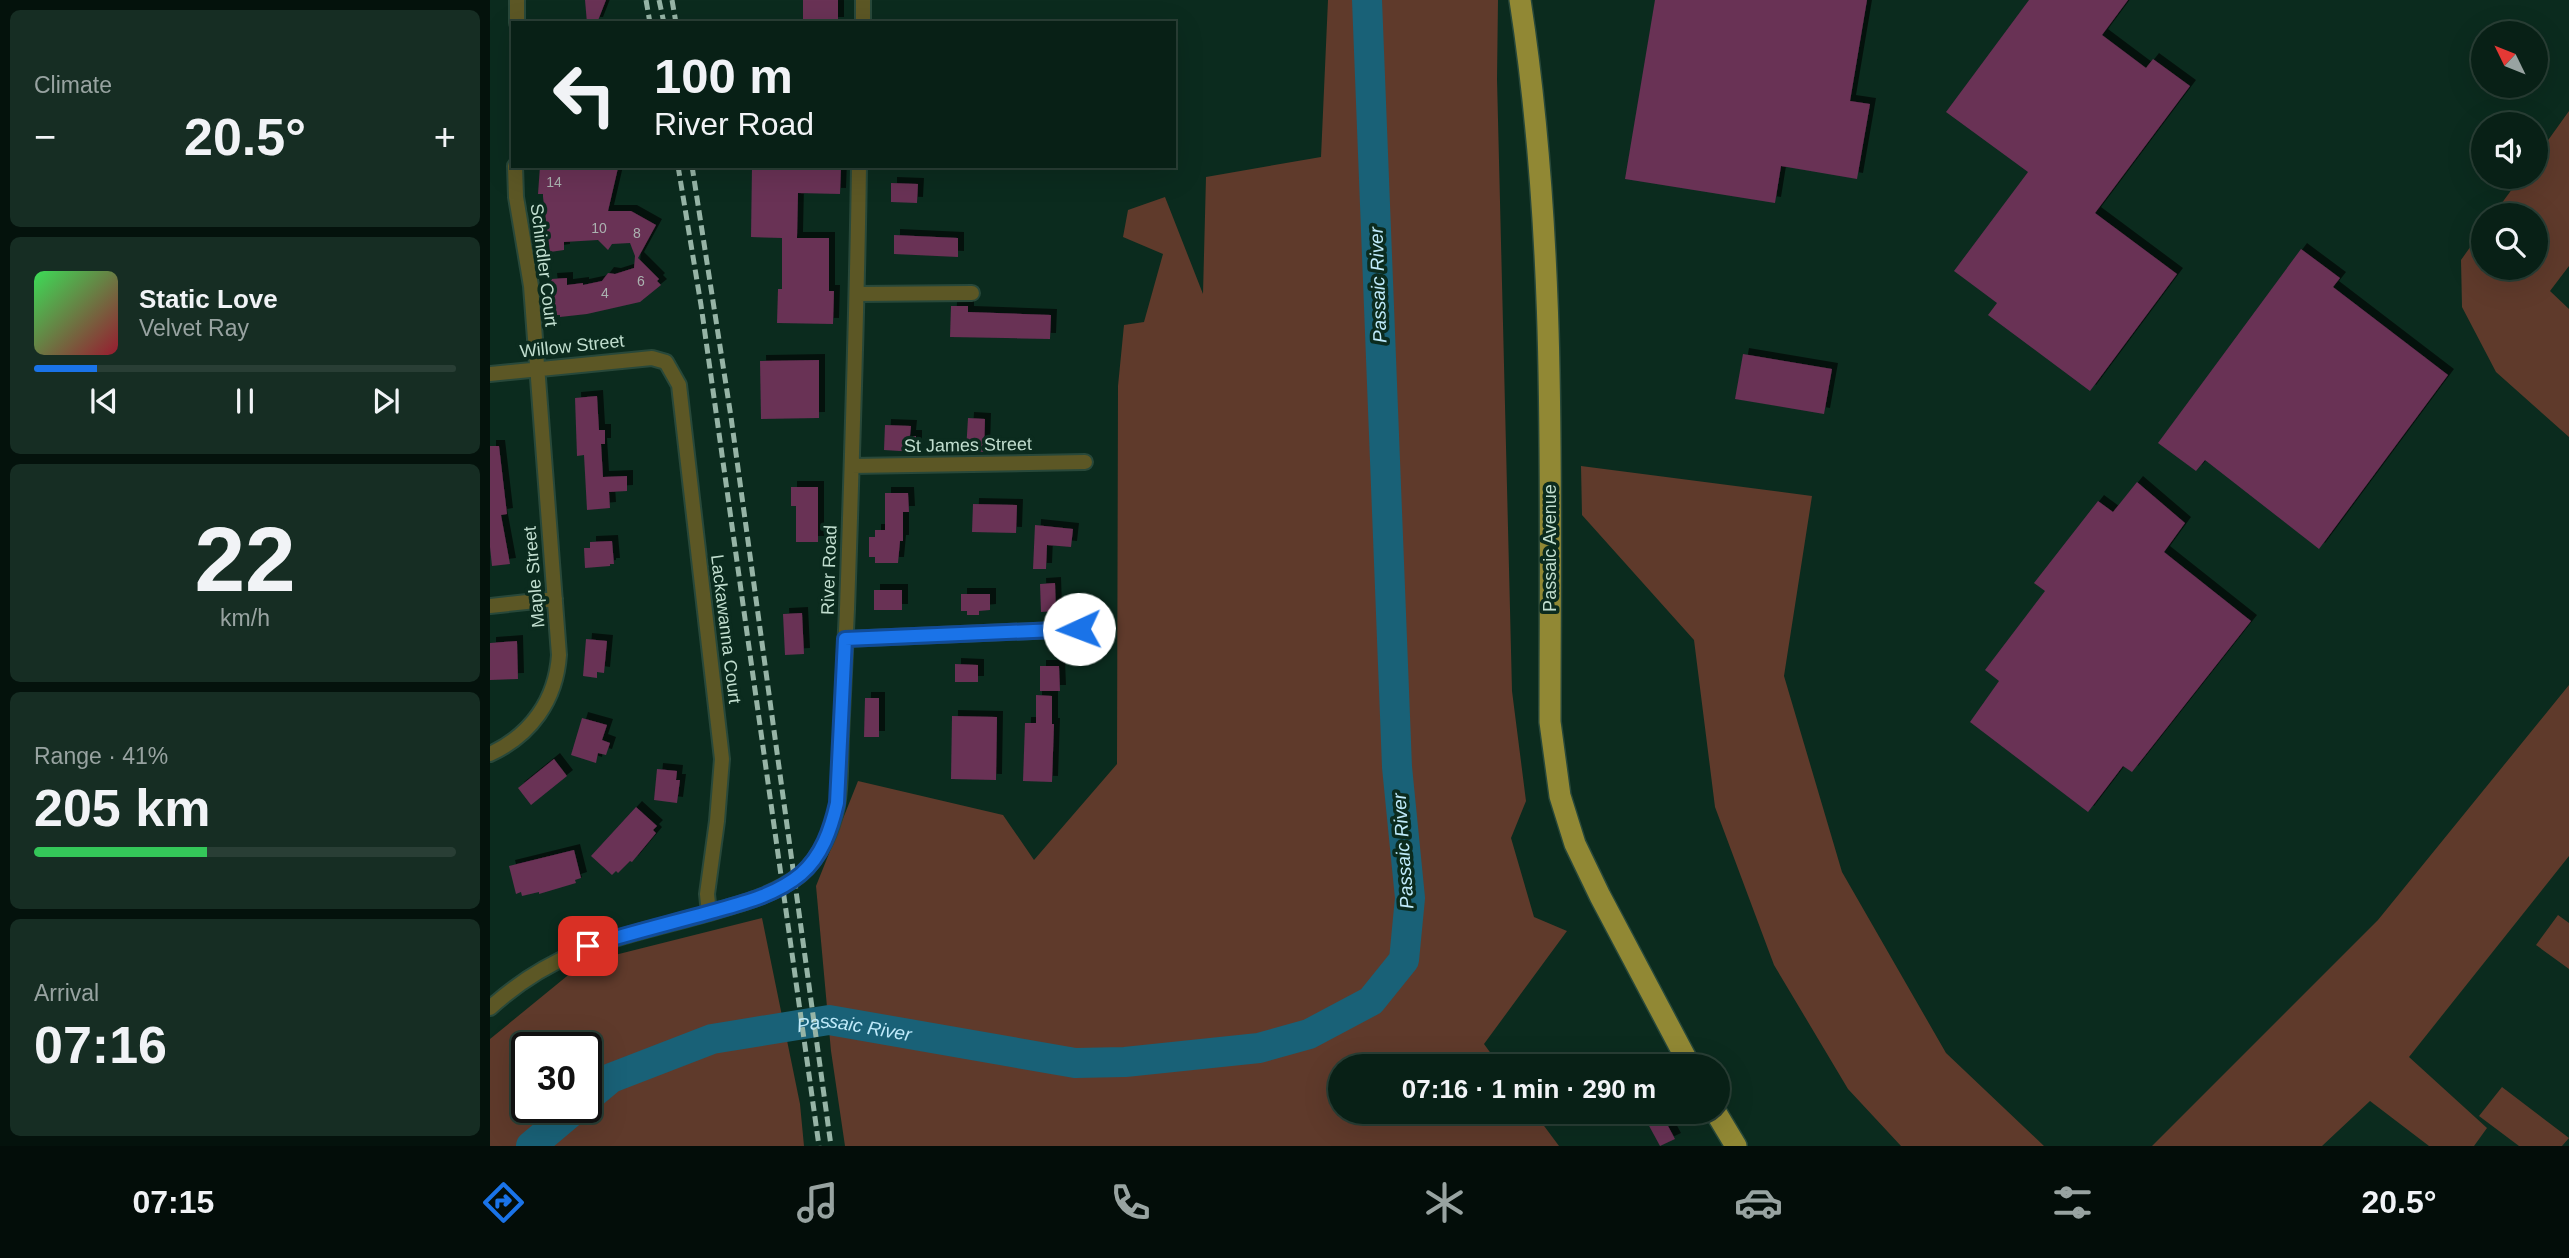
<!DOCTYPE html>
<html lang="en">
<head>
<meta charset="utf-8">
<style>
	body { margin:0; font-family:Helvetica,sans-serif; background:#162d23; color:#f1f3f6; height:100vh; display:flex; flex-direction:column; font-size:26px; white-space:nowrap }
	* { box-sizing:border-box; margin:0 }
	p { font-size:23px; color:#98a3a1 }
	.icon { flex:none; width:38px; height:38px; fill:none; stroke:currentColor; stroke-width:2; stroke-linecap:round; stroke-linejoin:round }
	.map { position:relative; flex:1; overflow:hidden }
	.details { display:flex; flex-direction:column; gap:10px; padding:10px; background:#04120c; width:490px }
	.details>* { flex:none }
	.banner { position:absolute; left:21px; top:21px; width:665px; height:147px; border-radius:0px; box-shadow:0 7px 28px #0002,0 0 0 2px #293e35; background:#082016; color:#f1f3f6; overflow:hidden }
	.needle { width:46px; rotate:313deg }
	.fabs { position:absolute; left:1981px; top:21px; display:grid; gap:14px }
	.fabs a { display:grid; place-items:center; width:77px; height:77px; border-radius:50%; background:#082016; box-shadow:0 7px 28px #0002,0 0 0 2px #293e35; font-size:35px }
	.speed { position:absolute; left:21px; top:1032px; display:flex; gap:14px; font-size:35px; font-weight:700; text-align:center }
	.speed>* { display:grid; place-content:center; width:91px; height:91px; border-radius:50%; background:#082016; box-shadow:0 7px 28px #0002,0 0 0 2px #293e35; line-height:1 }
	.speed .limit { border:4px solid #111; border-radius:10px; background:#fff; color:#111 }
	.pin { position:absolute; display:grid; place-items:center; width:60px; height:60px; color:#fff; margin:-30px; border-radius:14px; box-shadow:0 4px 10px #0006 }
	.me { position:absolute; width:77px; margin:-38px; rotate:268deg; stroke-linejoin:round; filter:drop-shadow(0 0 5px #0008) }
	.turn { display:flex; align-items:center; gap:24px; height:147px; padding:0 28px; font-size:32px }
	.turn .icon { width:91px; height:91px; stroke-width:2.5 }
	.turn b { display:block; font-size:49px; line-height:60px }
	.big { font-size:52px; font-weight:800; line-height:1.1 }
	.details .widget { flex:1; display:flex; flex-direction:column; justify-content:center; gap:10px; min-width:0; padding:0 24px; border-radius:10px; background:#162d23 }
	.details .dial { align-items:center; gap:0 }
	.dial b { font-size:91px; line-height:1 }
	.song { display:flex; align-items:center; gap:21px }
	.cover { width:84px; height:84px; border-radius:10px; background:linear-gradient(135deg,hsl(130 70% 55%),hsl(350 70% 35%)) }
	.played { height:7px; border-radius:4px; background:linear-gradient(90deg,#1a73e8 15%,#293e35 15%) }
	.keys { display:flex; justify-content:space-around; direction:ltr }
	.heat { display:flex; justify-content:space-between; align-items:center; font-size:38px; direction:ltr }
	.charge { height:10px; border-radius:5px; background:linear-gradient(90deg,#34c759 41%,#293e35 0) }
	.trip { position:absolute; left:838px; top:1054px; width:402px; height:70px; border-radius:35px; background:#082016; box-shadow:0 7px 28px #0002,0 0 0 2px #293e35; font-weight:800; line-height:70px; text-align:center }
	.dock { display:flex; height:112px; justify-content:space-around; align-items:center; background:#030d09; color:#98a3a1 }
	.dock .icon { width:49px; height:49px }
	.dock .active { color:#1a73e8 }
	.dock b { font-size:32px; color:#f1f3f6 }
	main { display:flex; flex:1; min-height:0 }
	.map>svg:first-child { display:block }
</style>
</head>
<body>
<main>
<section class="details">
<div class="widget"><p>Climate</p>
<div class="heat"><a>−</a><b class="big">20.5°</b><a>+</a></div>
</div>
<div class="widget">
<div class="song"><i class="cover"></i><div><b>Static Love</b><p>Velvet Ray</p></div></div>
<div class="played"></div>
<div class="keys"><svg class="icon" aria-label="previous" viewBox="0 0 24 24"><path d="M18 5L8 12l10 7zM5 5v14"/></svg><svg class="icon" aria-label="pause" viewBox="0 0 24 24"><path d="M8 5v14M16 5v14"/></svg><svg class="icon" aria-label="next" viewBox="0 0 24 24"><path d="M6 5l10 7-10 7zM19 5v14"/></svg></div>
</div>
<div class="widget dial"><b>22</b><p>km/h</p></div>
<div class="widget"><p>Range · 41%</p><b class="big">205 km</b><div class="charge"></div></div>
<div class="widget"><p>Arrival</p><b class="big">07:16</b></div>
</section>
<div class="map">
<svg width="2079" height="1146" viewBox="0 0 2079 1146">
	<defs>
		<filter id="shadow"><feDropShadow dx="6" dy="-6" stdDeviation="0" flood-color="#0009"/></filter>
	</defs>
	<rect width="100%" height="100%" fill="#0b2b1e"/>
	<path fill="#5f3a2b" fill-rule="evenodd" d="M838,0H1008L1007,79L1022,691L1036,801L1021,838L1044,917L1077,931L994,1044L1010,1066H850V1111H1043L1069,1146H355L341,1051L326,886L368,781L513,815L544,860L627,764L628,386L634,325L654,322L673,254L633,237L638,210L675,197L713,294L716,177L831,157Z
		M2079,111V266L2060,291L2079,309V437L2006,372L1972,307L1971,260L1993,229V268H2046V215H2003L2031,177H2046V157Z
		M1091,466L1322,496L1294,676L1352,872L1456,1053L1554,1146H1411L1358,1089L1284,965L1225,807L1204,640L1092,515Z
		M2079,685V856L1919,1057L1997,1128L1984,1146H1939L1880,1101L1832,1146H1662L1888,920Z
		M2068,915L2079,923V969L2046,945Z
		M272,918L310,1104L314,1146H0V1039L93,963ZM37,1048H96V1108H37Z
		M2012,1087L2079,1138L2072,1146H2029L1989,1116Z"/>
	<g fill="none" stroke-linecap="round" stroke-linejoin="round">
		<g stroke="#196177" stroke-width="30">
			<path id="s1" d="M96,1099L121,1078L222,1039L339,1020L585,1063L635,1062L769,1048L819,1034L881,1001L914,960L920,898L907,767L877,0"/>
			<path d="M41,1146L86,1108"/>
		</g>
	</g>
	<path fill="#693055" filter="url(#shadow)" d="M95,0H116L107,23H97Z
		M313,0H348V23H313Z
		M1165,0H1377L1360,101L1380,104L1367,179L1291,166L1285,203L1135,179Z
		M1539,0H1638L1612,35L1656,68L1663,59L1700,86L1605,213L1687,274L1600,391L1498,315L1507,303L1464,271L1538,172L1456,112Z
		M50,166H115L128,168L118,211H141L166,225L148,258L169,279L167,281L171,285L150,302L97,314L70,317V315H65L61,279L77,278V285L93,283V285L112,281L118,273L125,274L144,268L145,256L140,243L122,244L118,250L108,240L74,242V250L60,252L53,197V194H48Z
		M262,166H351L350,194L308,193L307,238H339V291H344L343,324L287,323L288,289H292V238L261,237Z
		M401,183L428,184L427,203L401,202Z
		M404,235L468,238V257L404,254Z
		M1811,249L1850,278L1843,287L1958,375L1829,549L1715,460L1706,471L1668,443Z
		M461,306H478V312L561,315L560,339L460,337Z
		M1253,354L1342,369L1334,414L1245,399Z
		M329,360V418L271,419L270,361Z
		M107,396L109,430H115V444H111L113,477L137,476V491L119,492L120,508L97,510L94,455L87,456L85,398Z
		M478,418L495,419L494,452L476,451Z
		M395,425L421,426L420,436H426V452L394,450Z
		M0,446H9L17,514L11,515L20,564L2,566L0,547Z
		M1647,482L1695,523L1674,552L1761,621L1642,772L1633,766L1598,812L1480,722L1509,681L1495,670L1555,591L1544,583L1608,501L1623,512Z
		M301,487H328V542H306V506H301Z
		M395,493H418L419,512H413V541H410L408,563H385V557H379V537H385V530H395Z
		M483,504L527,505L526,533L482,532Z
		M545,525L583,529L581,547L557,545L556,569H543Z
		M122,541L124,564H120V566L95,568L94,548H100V542Z
		M565,583L566,611L551,612L550,584Z
		M384,590H412V610H384Z
		M471,594H500V610L489,611V615H477V611H471Z
		M312,613L314,654L295,655L293,614Z
		M96,639L117,641L114,673L107,672V678L93,676Z
		M27,641L28,679L0,680V643Z
		M465,664L488,665V682H465Z
		M550,666H569L570,691H550Z
		M546,695L562,696V724H564L562,782L533,781L535,723H546Z
		M375,698H389V737H374Z
		M462,716L507,717L506,780L461,779Z
		M92,718L117,725L112,740L120,743L116,755L108,753L106,763L81,755Z
		M64,759L77,776L41,805L28,788Z
		M167,769L187,771L186,780H190L187,803L164,800Z
		M146,807L167,826L163,830L166,833L142,862L140,861L128,873L126,871L122,875L101,856Z
		M84,850L91,878L85,880L86,883L49,894V892L32,896L31,892L26,894L19,866Z
		M1151,1111H1170L1185,1139L1170,1146Z"/>
	<g fill="none" stroke-linecap="round" stroke-linejoin="round">
		<defs>
			<path id="street" d="M27,23V0
				M373,23V0
				M367,294L482,293
				M0,374L162,358L176,362L189,385L232,759L227,821L217,894L219,913
				M362,466L595,462
				M0,606L65,599
				M355,639L589,629
				M0,754C41,735 66,700 69,655L41,286L26,197L25,166
				M0,1008C67,947 129,938 212,915C246,905 281,897 310,875C330,858 342,831 347,806C351,783 350,759 351,736C353,694 355,651 357,609C362,461 367,314 369,166"/>
			<path id="primary" d="M1030,0C1067,238 1060,481 1060,722L1070,796L1085,844L1110,896L1200,1066
				M1225,1111L1246,1146"/>
		</defs>
		<use href="#street" stroke="#28483a" stroke-width="18"/>
		<use href="#primary" stroke="#28483a" stroke-width="24"/>
		<use href="#street" stroke="#5c5725" stroke-width="14"/>
		<use href="#primary" stroke="#918834" stroke-width="21"/>
		<path stroke="#96b4a6" stroke-width="5" stroke-dasharray="10 5" stroke-linecap="butt" d="M156,0L160,23
			M169,0L174,23
			M182,0L186,23
			M188,166L211,305L329,1146
			M202,166L241,417L341,1146"/>
	</g>
	<g fill="none" stroke-linecap="round" stroke-linejoin="round">
		<defs>
			<path id="route" d="M98,946C137,934 177,924 217,913C249,904 285,896 311,874C332,856 341,829 347,803L355,639L589,629"/>
		</defs>
		<use href="#route" stroke="#114b97" stroke-width="18"/>
		<use href="#route" stroke="#1a73e8" stroke-width="12"/>
	</g>
	<g text-anchor="middle" dominant-baseline="central" stroke-width="7" stroke-linejoin="round" paint-order="stroke">
		<g font-size="14" fill="#abb2b0">
			<text x="64" y="182">14</text>
			<text x="109" y="228">10</text>
			<text x="147" y="233">8</text>
			<text x="151" y="281">6</text>
			<text x="115" y="293">4</text>
		</g>
		<g font-size="18" fill="#c1decf" stroke="#0b2b1e">
			<text transform="translate(54 265) rotate(83)">Schindler Court</text>
			<text transform="translate(82 346) rotate(-6)">Willow Street</text>
			<text transform="translate(478 445) rotate(-1)">St James Street</text>
			<text transform="translate(1060 548) rotate(-90)">Passaic Avenue</text>
			<text transform="translate(339 570) rotate(-88)">River Road</text>
			<text transform="translate(44 577) rotate(-95)">Maple Street</text>
			<text transform="translate(236 629) rotate(83)">Lackawanna Court</text>
		</g>
		<g font-size="19" font-style="italic" fill="#bfeafa" stroke="#0b2b1e">
			<text transform="translate(888 285) rotate(-92)">Passaic River</text>
			<text transform="translate(913 851) rotate(-94)">Passaic River</text>
			<text stroke="none"><textPath href="#s1" startOffset="285">Passaic River</textPath></text>
		</g>
	</g>
</svg>
<div class="fabs">
<a><svg class="needle" viewBox="-14 -14 28 28"><path d="M0-13l5 13h-10z" fill="#e53935"/><path d="M0 13l5-13h-10z" fill="#98a3a1"/></svg></a>
<a><svg class="icon" aria-label="sound" viewBox="0 0 24 24"><path d="M4 9h4l5-4v14l-5-4H4zM17 9q2 3 0 6"/></svg></a>
<a><svg class="icon" aria-label="search" viewBox="0 0 24 24"><circle cx="10" cy="10" r="6"/><path d="M15 15l6 6"/></svg></a>
</div>
<div class="speed"><div class="limit">30</div></div>
<div class="pin" style="left:98px;top:946px;background:#d93025"><svg class="icon" aria-label="arrive" viewBox="0 0 24 24"><path d="M6 21V4h12l-3 4 3 4H6"/></svg></div>
<svg class="me" style="left:589px;top:629px" viewBox="-20 -20 40 40"><circle r="19" fill="#fff"/><path d="M0-13L10 11 0 6-10 11z" fill="#1a73e8"/></svg>
<div class="trip">07:16 · 1 min · 290 m</div>
<div class="banner">
<div class="turn"><svg class="icon" aria-label="left" viewBox="0 0 24 24"><path d="M17 20v-9H6M10 6l-5 5 5 5"/></svg><div><b>100 m</b>River Road</div></div>
</div>
</div>
</main>
<nav class="dock">
<b>07:15</b>
<svg class="icon active" aria-label="directions" viewBox="0 0 24 24"><path d="M12 3l9 9-9 9-9-9zM9 14v-3h6M13 9l2 2-2 2"/></svg>
<svg class="icon" aria-label="music" viewBox="0 0 24 24"><path d="M9 18V5l10-2v13"/><circle cx="6" cy="18" r="3"/><circle cx="16" cy="16" r="3"/></svg>
<svg class="icon" aria-label="phone" viewBox="0 0 24 24"><path d="M5 4h4l2 5-3 2q2 4 5 5l2-3 5 2v4C11 20 4 13 5 4z"/></svg>
<svg class="icon" aria-label="climate" viewBox="0 0 24 24"><path d="M12 3v18M4 7l16 10M4 17L20 7"/></svg>
<svg class="icon" aria-label="car" viewBox="0 0 24 24"><path d="M5 17H2v-5l4-1 3-4h7l3 4 3 1v5h-3M9 17h6M6 11h13"/><circle cx="7" cy="17" r="2"/><circle cx="17" cy="17" r="2"/></svg>
<svg class="icon" aria-label="filters" viewBox="0 0 24 24"><path d="M4 7h16M4 17h16"/><circle cx="9" cy="7" r="2"/><circle cx="15" cy="17" r="2"/></svg>
<b>20.5°</b>
</nav>
</body>
</html>
